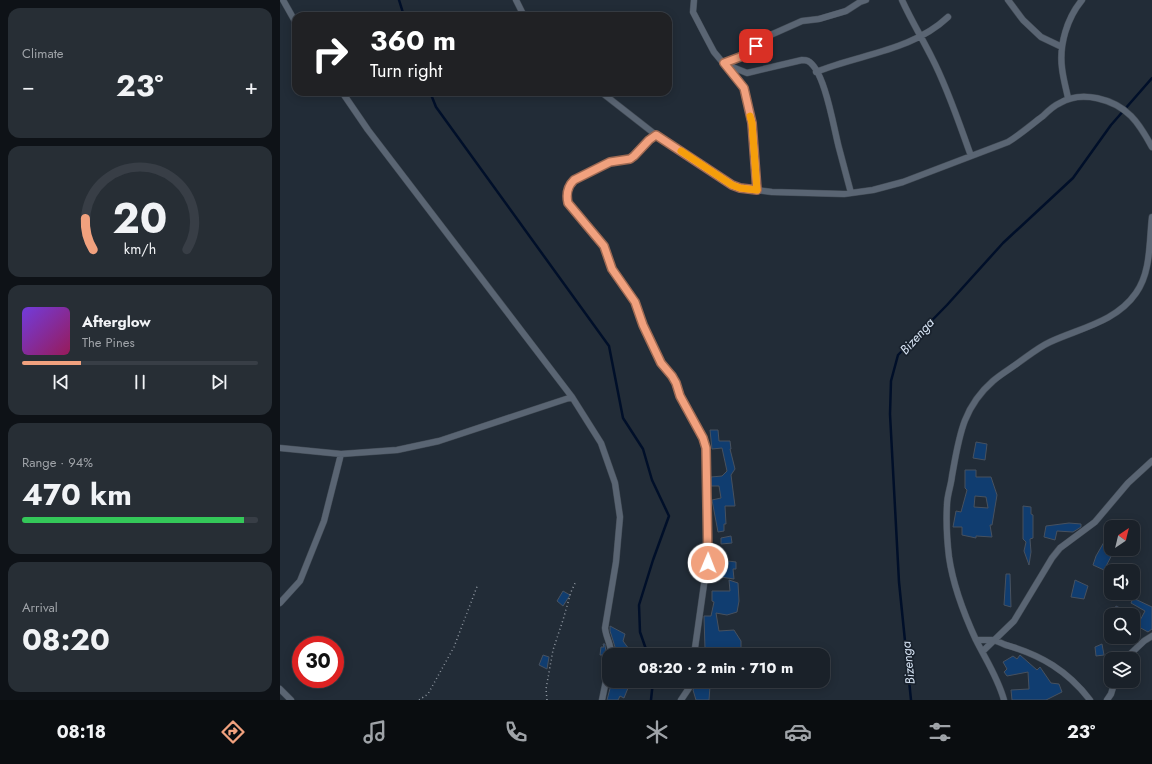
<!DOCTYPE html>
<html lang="en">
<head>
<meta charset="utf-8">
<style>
	body { margin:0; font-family:Jost,sans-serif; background:#272e35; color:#f1f3f6; height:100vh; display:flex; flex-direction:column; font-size:15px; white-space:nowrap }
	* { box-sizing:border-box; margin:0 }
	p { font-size:13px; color:#9fa3a8 }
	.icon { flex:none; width:22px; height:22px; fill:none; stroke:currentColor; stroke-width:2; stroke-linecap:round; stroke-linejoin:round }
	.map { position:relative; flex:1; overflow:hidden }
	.details { display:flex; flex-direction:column; gap:8px; padding:8px; background:#0e1217; width:280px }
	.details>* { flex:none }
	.banner { position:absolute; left:12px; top:12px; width:380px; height:84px; border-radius:12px; box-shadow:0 2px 10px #0003,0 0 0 1px #383e46; background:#202124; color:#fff; overflow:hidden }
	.needle { width:26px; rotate:35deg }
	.tools { position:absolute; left:824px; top:520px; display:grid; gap:8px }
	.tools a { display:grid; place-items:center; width:36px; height:36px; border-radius:8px; background:#1a2129; box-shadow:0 2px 10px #0003,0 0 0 1px #383e46; font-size:20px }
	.speed { position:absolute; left:12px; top:636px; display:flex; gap:8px; font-size:20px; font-weight:700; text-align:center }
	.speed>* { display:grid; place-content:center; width:52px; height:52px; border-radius:50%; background:#1a2129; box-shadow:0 2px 10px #0003,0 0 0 1px #383e46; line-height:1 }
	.speed .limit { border:6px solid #d22; background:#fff; color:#111 }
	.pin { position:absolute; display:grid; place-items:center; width:34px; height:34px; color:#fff; margin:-17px; border-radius:8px; box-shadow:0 2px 6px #0006 }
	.me { position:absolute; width:44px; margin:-22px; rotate:1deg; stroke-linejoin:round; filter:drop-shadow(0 0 3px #0008) }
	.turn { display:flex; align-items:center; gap:14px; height:84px; padding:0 12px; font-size:18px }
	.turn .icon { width:52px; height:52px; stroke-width:2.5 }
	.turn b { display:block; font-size:28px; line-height:34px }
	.big { font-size:30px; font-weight:700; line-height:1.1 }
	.details .card { flex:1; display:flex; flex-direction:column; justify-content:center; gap:6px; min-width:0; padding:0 14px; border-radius:12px; background:#272e35 }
	.details .dial { align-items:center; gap:0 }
	.dial svg { height:104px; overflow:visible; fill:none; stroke:#383e46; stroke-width:7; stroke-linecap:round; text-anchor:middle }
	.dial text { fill:#f1f3f6; stroke:none }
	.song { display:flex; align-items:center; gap:12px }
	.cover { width:48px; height:48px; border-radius:6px; background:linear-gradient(135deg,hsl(260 70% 55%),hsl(330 70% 35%)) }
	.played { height:4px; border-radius:2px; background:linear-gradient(90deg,#f1a17e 25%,#383e46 25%) }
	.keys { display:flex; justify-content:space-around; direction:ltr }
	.heat { display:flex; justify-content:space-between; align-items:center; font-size:22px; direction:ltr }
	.charge { height:6px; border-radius:3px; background:linear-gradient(90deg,#34c759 94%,#383e46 0) }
	.trip { position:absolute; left:322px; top:648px; width:228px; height:40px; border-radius:12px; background:#1a2129; box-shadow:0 2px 10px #0003,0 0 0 1px #383e46; font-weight:700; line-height:40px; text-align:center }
	.tab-bar { display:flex; height:64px; justify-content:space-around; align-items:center; background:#0a0d10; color:#9fa3a8 }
	.tab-bar .icon { width:28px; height:28px }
	.tab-bar .active { color:#f1a17e }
	.tab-bar b { font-size:18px; color:#f1f3f6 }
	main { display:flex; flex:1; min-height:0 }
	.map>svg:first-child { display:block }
</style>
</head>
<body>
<main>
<section class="details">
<div class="card"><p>Climate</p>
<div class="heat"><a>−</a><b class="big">23°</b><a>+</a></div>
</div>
<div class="card dial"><svg viewBox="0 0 100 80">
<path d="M14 69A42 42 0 1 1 86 69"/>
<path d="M14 69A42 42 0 0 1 8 45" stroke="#f1a17e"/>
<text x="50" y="56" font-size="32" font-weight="700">20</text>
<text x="50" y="72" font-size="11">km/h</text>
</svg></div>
<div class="card">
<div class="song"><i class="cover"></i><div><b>Afterglow</b><p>The Pines</p></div></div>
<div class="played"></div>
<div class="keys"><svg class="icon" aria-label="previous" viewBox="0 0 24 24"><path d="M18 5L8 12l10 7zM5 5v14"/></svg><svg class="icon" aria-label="pause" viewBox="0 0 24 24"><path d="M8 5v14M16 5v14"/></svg><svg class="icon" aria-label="next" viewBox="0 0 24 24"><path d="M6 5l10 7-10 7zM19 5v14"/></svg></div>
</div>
<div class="card"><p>Range · 94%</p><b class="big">470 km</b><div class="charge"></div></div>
<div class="card"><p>Arrival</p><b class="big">08:20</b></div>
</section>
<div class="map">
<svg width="872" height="700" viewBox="0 0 872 700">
	<rect width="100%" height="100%" fill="#222c37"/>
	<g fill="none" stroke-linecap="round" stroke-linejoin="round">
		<path stroke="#000f29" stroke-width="2.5" d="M119,0L124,16
			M150,92L156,107L329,346L343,418L363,449L372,480L389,516L373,560L359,605L360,632L368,655
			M371,700L373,681
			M631,700L619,582L610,414L611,381L618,355L667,305L723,243L793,178L831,125L872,78"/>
	</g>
	<path fill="#103d70" stroke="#47515f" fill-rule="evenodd" d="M430,430H438L439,441H450L451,449H450L455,469L451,475L455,506H445L446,524H444V531L438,532L432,500L441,498L439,486H431V477L442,476L447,471L442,448L432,449Z
		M696,442L707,444L705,460L693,458Z
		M685,470H696V477H711L717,495L712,525H710L712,537L696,536V538L682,535V527H673L676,511L681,512L687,490L685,488ZM695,496L706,497L708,508L694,507Z
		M743,506L751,507V514L753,515V538L750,539L751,552L749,565L744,551L746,542L743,539Z
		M789,523L801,524V527L793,532L777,531L775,540L764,537L766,526Z
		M451,536L452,543L441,544V538Z
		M824,542L831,545V549H835L824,570L813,565L816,556Z
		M448,561L456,562V569H453L454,579L434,576L436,568H448Z
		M726,574H730L731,607L724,605Z
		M449,580L458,583L459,601L457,612L447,615L436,613L439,631L454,630L461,641V655H423L425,649L424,616H431L434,602L432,601V591H450Z
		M795,580L808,586L804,599L791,597Z
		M283,591L290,595L283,606L277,601Z
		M853,598L872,607V629L868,632L857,626L865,611L851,603Z
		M836,606L844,610L842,615H832Z
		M330,626L345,634L343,641L349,649V655H336L335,647L330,631Z
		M323,644H325V646L327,655H320L321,647H324Z
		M822,644L824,655L816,656L815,647Z
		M263,655L269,657L267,669L259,665Z
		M740,655L757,670L760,667L771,683L779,684L782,692L766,700H732L731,690L749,689L748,672L727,676L724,672L727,669L723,662L733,656L737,659Z
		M332,681H344L342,685L348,688L344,698L340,696L338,700H327Z
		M417,681H432L430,686L429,700H416L413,690Z"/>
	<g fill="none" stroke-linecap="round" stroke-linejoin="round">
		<defs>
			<path id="street" d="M3,0L16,23
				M236,0L244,16
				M414,0L413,12L426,37L434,52L464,88L472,123L477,190L460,188L452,185L376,135L369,139L354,156L350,159L330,162L294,180C287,187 286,194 289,203L324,246L332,269L355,302L363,325L381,363L392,376L400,396L425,443L428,531L427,563L414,655
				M622,0C631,20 642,38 652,58C668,89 679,123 691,156
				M728,0L743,20L761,37L782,47
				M444,63L460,57L486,37L522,21L539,19L566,11L580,2L586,0
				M445,64L467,73L522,60C524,60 526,60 528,61C545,70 554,130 559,148C563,163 567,178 571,193
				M536,72C580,54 632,51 668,17
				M62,92L88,130L292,397L321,443L335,483L340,517L336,562L325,628C326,638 332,646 331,655
				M321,92L376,135
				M788,98C786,88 783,78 782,68C779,45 787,18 802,0
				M477,190L492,192L564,194L593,190L623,182L728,142C741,134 751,125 763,116C768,111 773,106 780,103C802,90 834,99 851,116C860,125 866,136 872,147
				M0,448L61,454L117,450L159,441L292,397
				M0,603L20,581L44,521L61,454
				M697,640C702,640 707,640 712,640C717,640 722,644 726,645C761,655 788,671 810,700
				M703,651L734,621L772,558L780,548L815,522L848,483L872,461
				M845,659L864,641L872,636
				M0,689L11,700
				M322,700L329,666
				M401,700L409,688L411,681
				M724,700C718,678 706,660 696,640C684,614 673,585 669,557C667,540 666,522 667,505C667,495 671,486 672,476C679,438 682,408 713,381C721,374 730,369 738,363C748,356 759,347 770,342C800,328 836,322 856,293C871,272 869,243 872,217
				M827,700L831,694L835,681"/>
		</defs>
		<use href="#street" stroke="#414a54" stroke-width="7"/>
		<path stroke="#9098a2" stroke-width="1.5" stroke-dasharray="1 3" stroke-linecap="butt" d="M139,700L148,694L174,647L198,584
			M267,700L266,689L273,650L283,620L291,592L296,581"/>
		<use href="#street" stroke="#5a6573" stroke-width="6"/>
	</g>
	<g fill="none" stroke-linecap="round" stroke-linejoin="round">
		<defs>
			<path id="route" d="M428,563L426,448L423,438L400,396L396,383L392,376L381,363L363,325L355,302L332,269L324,246L288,203C286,194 287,187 294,180L330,162L350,159L354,156L369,140L376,135L452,185L460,188L477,190L472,123L464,88L444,63L460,57L476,46"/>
		</defs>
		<use href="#route" stroke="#9d6952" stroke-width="10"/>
		<use href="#route" stroke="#f1a17e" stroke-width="7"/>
		<path stroke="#f59e0b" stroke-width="7" d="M401,151L452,185L460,188L477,190L472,123L470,116"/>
	</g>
	<g text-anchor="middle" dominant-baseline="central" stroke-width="3.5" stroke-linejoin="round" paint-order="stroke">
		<g font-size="13" font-style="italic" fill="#d8e5f5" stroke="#19222d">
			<text transform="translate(637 336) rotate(-48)">Bizenga</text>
			<text transform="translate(628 663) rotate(-96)">Bizenga</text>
		</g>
	</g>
</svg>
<div class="tools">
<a><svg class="needle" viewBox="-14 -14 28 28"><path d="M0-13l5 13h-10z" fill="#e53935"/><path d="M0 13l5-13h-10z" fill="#9fa3a8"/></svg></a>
<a><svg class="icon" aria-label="sound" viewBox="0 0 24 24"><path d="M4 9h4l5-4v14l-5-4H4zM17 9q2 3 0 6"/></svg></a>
<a><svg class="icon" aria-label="search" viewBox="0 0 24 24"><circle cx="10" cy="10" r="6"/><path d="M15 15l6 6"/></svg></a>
<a><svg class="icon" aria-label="layers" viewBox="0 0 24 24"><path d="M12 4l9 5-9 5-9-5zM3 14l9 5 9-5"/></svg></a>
</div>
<div class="speed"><div class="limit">30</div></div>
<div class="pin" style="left:476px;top:46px;background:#d93025"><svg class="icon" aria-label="arrive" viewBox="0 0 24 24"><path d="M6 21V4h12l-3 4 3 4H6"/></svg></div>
<svg class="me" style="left:428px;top:563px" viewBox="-20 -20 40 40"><circle r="17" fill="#f1a17e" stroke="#fff" stroke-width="3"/><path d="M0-11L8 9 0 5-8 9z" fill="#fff"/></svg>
<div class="trip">08:20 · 2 min · 710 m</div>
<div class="banner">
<div class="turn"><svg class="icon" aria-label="right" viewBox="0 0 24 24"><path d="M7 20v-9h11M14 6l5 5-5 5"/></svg><div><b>360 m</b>Turn right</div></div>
</div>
</div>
</main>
<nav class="tab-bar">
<b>08:18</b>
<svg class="icon active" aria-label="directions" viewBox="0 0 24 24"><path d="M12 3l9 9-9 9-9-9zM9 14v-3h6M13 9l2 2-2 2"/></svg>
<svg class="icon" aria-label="music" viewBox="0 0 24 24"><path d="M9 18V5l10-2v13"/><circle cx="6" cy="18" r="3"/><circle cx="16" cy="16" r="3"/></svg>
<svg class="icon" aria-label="phone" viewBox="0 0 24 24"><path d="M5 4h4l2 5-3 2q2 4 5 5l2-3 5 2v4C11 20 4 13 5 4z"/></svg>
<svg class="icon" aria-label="climate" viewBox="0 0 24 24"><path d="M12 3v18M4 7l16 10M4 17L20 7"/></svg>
<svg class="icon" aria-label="car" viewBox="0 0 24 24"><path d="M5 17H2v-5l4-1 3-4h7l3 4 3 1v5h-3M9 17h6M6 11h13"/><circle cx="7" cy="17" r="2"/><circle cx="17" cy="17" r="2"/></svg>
<svg class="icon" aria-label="filters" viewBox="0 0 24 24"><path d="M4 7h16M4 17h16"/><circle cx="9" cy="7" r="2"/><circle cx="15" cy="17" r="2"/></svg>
<b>23°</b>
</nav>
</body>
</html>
